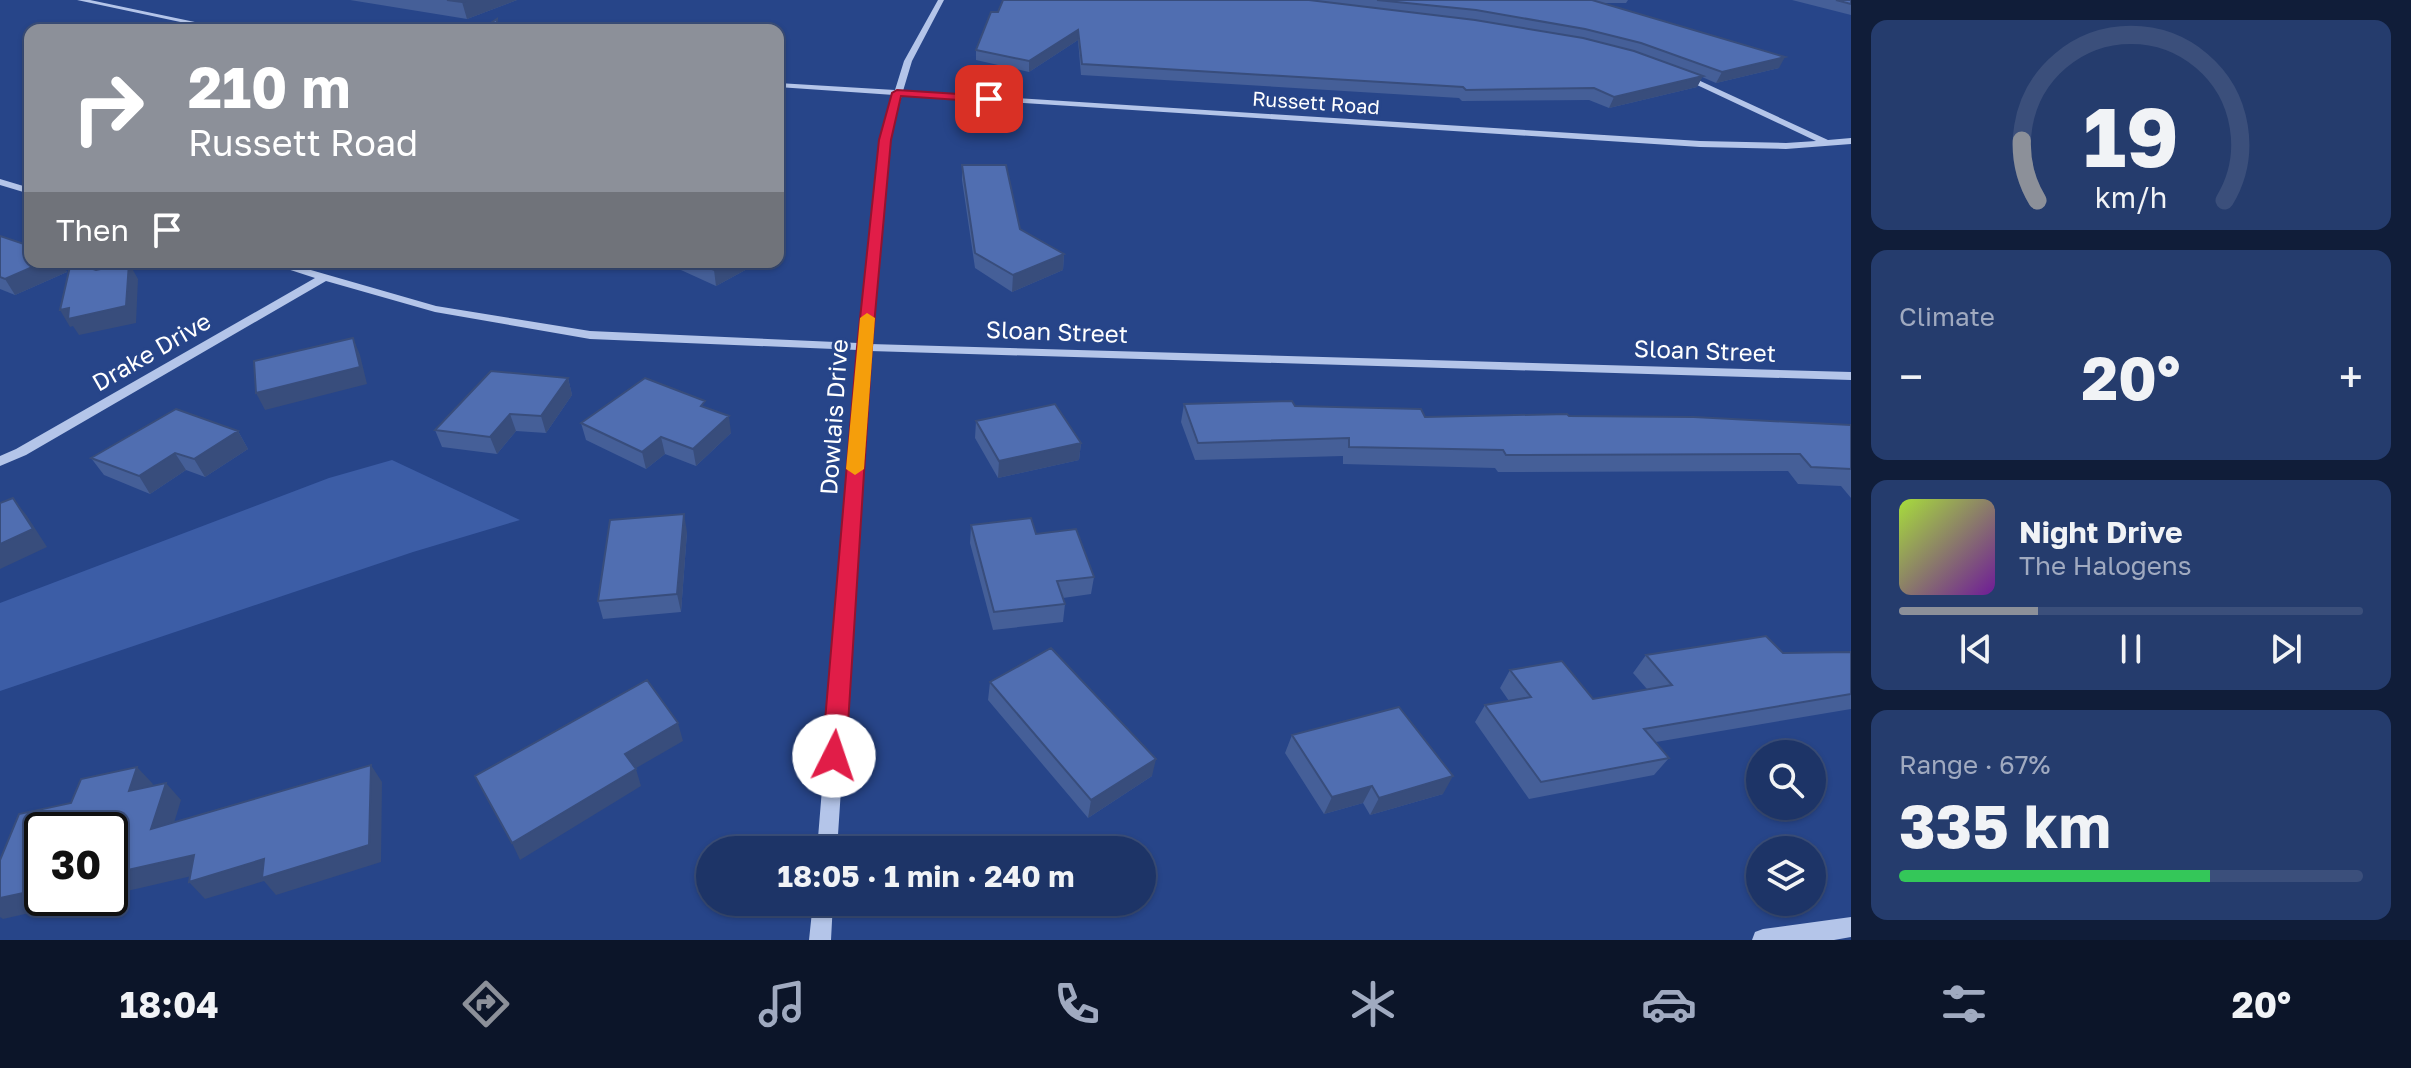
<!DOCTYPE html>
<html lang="en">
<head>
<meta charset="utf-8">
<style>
	body { margin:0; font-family:"Golos Text",sans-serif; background:#253c6d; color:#f1f3f6; height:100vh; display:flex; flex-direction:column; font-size:30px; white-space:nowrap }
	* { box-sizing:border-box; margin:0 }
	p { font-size:26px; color:#a0aac0 }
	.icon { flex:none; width:44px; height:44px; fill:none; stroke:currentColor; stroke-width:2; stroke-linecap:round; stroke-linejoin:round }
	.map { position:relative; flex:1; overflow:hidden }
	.side { display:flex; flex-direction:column; gap:20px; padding:20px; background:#101d39; width:560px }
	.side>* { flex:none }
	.banner { position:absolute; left:24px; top:24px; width:760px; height:244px; border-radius:16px; box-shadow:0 2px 6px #0004,0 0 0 2px #3b4f7b; background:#8c9099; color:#fff; overflow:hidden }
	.tools { position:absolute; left:1746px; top:740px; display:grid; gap:16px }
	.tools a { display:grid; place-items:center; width:80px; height:80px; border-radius:50%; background:#1d3467; box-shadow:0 2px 6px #0004,0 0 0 2px #3b4f7b; font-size:40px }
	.speed { position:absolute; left:24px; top:812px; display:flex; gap:16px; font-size:40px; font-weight:700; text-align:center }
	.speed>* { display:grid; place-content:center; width:104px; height:104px; border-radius:50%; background:#1d3467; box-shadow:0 2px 6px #0004,0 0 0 2px #3b4f7b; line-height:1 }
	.speed .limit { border:4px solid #111; border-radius:12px; background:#fff; color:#111 }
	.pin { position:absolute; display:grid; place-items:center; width:68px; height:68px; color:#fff; margin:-34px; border-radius:16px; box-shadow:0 4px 12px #0006 }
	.me { position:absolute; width:88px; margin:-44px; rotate:4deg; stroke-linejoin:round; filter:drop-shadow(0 0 6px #0008) }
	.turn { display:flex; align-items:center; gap:28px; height:168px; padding:0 32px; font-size:36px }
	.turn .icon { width:104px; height:104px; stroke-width:2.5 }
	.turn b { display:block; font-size:56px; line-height:68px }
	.then { display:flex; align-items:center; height:76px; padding:0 32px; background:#0003; gap:16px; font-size:30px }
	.big { font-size:60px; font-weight:700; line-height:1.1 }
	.side .tile { flex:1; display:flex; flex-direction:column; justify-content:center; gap:12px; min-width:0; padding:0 28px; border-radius:16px; background:#253c6d }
	.side .dial { align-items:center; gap:0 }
	.dial svg { height:208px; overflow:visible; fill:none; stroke:#3b4f7b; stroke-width:7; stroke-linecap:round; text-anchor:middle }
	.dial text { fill:#f1f3f6; stroke:none }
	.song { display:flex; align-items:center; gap:24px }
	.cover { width:96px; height:96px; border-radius:12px; background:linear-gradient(135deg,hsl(80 70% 55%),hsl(280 70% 35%)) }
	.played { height:8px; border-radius:4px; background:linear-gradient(90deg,#8c9099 30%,#3b4f7b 30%) }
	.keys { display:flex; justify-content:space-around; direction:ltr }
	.heat { display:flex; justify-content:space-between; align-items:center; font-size:44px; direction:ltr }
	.charge { height:12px; border-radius:6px; background:linear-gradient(90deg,#34c759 67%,#3b4f7b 0) }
	.trip { position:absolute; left:696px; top:836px; width:460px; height:80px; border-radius:40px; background:#1d3467; box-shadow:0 2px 6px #0004,0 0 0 2px #3b4f7b; font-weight:700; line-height:80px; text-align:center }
	.dock { display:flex; height:128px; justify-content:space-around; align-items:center; background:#0c1529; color:#a0aac0 }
	.dock .icon { width:56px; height:56px }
	.dock .active { color:#8c9099 }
	.dock b { font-size:36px; color:#f1f3f6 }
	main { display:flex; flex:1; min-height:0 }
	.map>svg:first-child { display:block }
</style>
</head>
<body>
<main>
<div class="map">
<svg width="1851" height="940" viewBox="0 0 1851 940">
	<rect width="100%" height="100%" fill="#274589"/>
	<path fill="#3c5da6" d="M392,460L520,520L413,552L0,691V603L329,478Z"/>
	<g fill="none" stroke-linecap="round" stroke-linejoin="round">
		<path fill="#b4c5e9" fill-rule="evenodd" d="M77,0H90L233,30H218Z
			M938,0H944L912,61L903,91L1700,141L1786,143L1816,141L1680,77L1679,75L1683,73L1828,140L1851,138V144L1786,149L1700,147L902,95L889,140L870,344L1851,372V380L870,351L837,850H817L858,350L590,339L435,312L326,281L26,455L0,466V456L16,449L315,278L266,262H283L436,306L590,331L858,343L881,140L894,95L778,87V83L895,90L904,61Z
			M0,179L30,188V194L0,185Z
			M813,902H833L831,940H809Z
			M1851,917V937L1834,940H1752L1755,932L1763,929Z"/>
	</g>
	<path fill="#455f98" d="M350,0H517L467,19Z
		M1003,0H1628L1626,3H1603L1779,68L1716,83L1702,77L1697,87L1609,108L1589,100L1462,101L1459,98L1081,75L1078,40L1029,72L976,60V50L998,12Z
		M1792,0H1851V15Z
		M962,165L1020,229L1064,254L1063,270L1012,292L975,268L962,180Z
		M0,236L30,262H61L67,272L15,295L0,289Z
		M669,262H760L716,286L670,265Z
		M568,378L572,395L546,433L516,431L497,454L442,447L435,430Z
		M1184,404L1295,406L1425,417L1569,416L1851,425V498L1841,486L1798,484L1788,471L1498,472L1495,468L1343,464V456L1195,460L1181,422Z
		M706,407L731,433L696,466L665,454L646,469L586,440L581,423Z
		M976,421L1081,443L1079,460L998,478L975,438Z
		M238,431L248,449L205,477L186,470L150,494L104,475L91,458Z
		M971,525L1036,534L1094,577L1091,594L1063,598L1065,604L1063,622L993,630L970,543Z
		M687,532L681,612L603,619L598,601Z
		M1851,652V709L1656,742L1669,758L1654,775L1529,799L1475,722L1485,705L1509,701L1500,688L1510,670L1593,699L1647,689L1633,673L1646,655Z
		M990,682L1152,776L1088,818L988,700Z
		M1292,735L1443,794L1370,815L1363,803L1324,814L1285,753Z"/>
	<path fill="#384d7c" d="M468,0H517L467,19L462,2Z
		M1078,30V40L1029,72V61Z
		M1785,57L1779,68L1716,83L1722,72Z
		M1703,76L1697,87L1609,108L1614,97Z
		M783,112L785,126L778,212V178Z
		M1064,254L1063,270L1012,292L1013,275Z
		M44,262H61L67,272L15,295L5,279Z
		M729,262H760L716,286L714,270Z
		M129,263L138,279L136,323L79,335L73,326L70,327L60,310L69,308Z
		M353,338L360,355L367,384L265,410L256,393Z
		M568,378L572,395L546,433L541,416Z
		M510,414L516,431L497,454L490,437Z
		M729,416L731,433L696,466L693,449Z
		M238,431L248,449L205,477L194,459Z
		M661,437L665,454L646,469L642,452Z
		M1081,443L1079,460L998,478L999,461Z
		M175,453L186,470L150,494L139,476Z
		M13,498L27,516L47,547L0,569V544Z
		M684,514L687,532L681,612L677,594Z
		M678,723L683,741L631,771L625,754Z
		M1156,759L1152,776L1088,818L1091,800Z
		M371,765L382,782L381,862L276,895L264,881L205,899L189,882L264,859Z
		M137,767L153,784L145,808L129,791Z
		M636,769L641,786L520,860L512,843Z
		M1453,776L1443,794L1370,815L1379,798Z
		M166,783L181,800L167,846L151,829Z
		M1372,786L1363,803L1324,814L1332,797Z
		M194,855L209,872L110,895V874Z
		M42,889V898H95L3,919L0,917V898Z"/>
	<path fill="#506eb1" stroke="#384d7c" stroke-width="2" d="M447,0H468L462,2Z
		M1003,0H1309L1475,20L1583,38L1634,51L1703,76L1614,97L1594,88L1466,90L1463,87L1082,64L1078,30L1029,61L976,50L991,12H998Z
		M1377,0H1592L1785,57L1722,72L1641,43L1585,29L1476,10Z
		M1836,0H1851V4Z
		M497,19L496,30H480Z
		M783,112L778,178V113Z
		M962,165H1006L1020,229L1064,254L1013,275L975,253Z
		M0,236L30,246V262H44L5,279L0,277Z
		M71,262L96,270L129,263L126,306L68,319L69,308L60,310Z
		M696,262H729L714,270Z
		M353,338L360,367L256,393L254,361Z
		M491,371L568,378L541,416L510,414L490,437L435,430Z
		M645,378L705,401L701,406L729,416L693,449L661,437L642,452L581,423Z
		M1292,401L1295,406L1421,409L1425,417L1567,414L1569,416L1694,417L1851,425V469L1811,467L1800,454L1506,455L1503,450L1349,447V438L1198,443L1184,404Z
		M1055,404L1081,443L999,461L976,421Z
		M176,409L238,431L194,459L175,453L139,476L91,458Z
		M13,498L33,529L0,544V503Z
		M684,514L677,594L598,601L610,520Z
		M1031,518L1036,534L1076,529L1094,577L1057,581L1065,604L994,612L971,525Z
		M1766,636L1783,653L1851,652V694L1644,729L1669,758L1541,782L1485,705L1531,697L1510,670L1562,661L1593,699L1672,685L1646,655Z
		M1051,648L1156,759L1091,800L990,682Z
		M647,680L678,723L625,754L636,769L512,843L475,776Z
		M1399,707L1453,776L1379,798L1372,786L1332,797L1292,735Z
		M371,765L369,845L262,878L264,859L189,882L194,855L110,874V830H42V889L0,898V860L19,814L71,803L81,779L137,767L129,791L166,783L151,829Z"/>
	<path fill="#e11d48" stroke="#92132f" stroke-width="2" d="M897,90L989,96L995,99L989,102L901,96L891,140L872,347L846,756L842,763L834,766L826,763L822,756L857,347L879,140L892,93Z"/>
	<path fill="#f59e0b" d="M867,313L875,318L864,469L855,475L846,469L860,318Z"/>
	<g text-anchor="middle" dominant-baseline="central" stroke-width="6" stroke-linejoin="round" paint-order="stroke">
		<g font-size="20" fill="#fff" stroke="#274589">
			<text transform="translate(1316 102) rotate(4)">Russett Road</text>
		</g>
		<g font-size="24" fill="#fff" stroke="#274589">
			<text transform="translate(1057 331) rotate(2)">Sloan Street</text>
			<text transform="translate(1705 350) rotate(2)">Sloan Street</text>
			<text transform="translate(151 351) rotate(-30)">Drake Drive</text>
			<text transform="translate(833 417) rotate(-86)">Dowlais Drive</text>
		</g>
	</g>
</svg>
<div class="tools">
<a><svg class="icon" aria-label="search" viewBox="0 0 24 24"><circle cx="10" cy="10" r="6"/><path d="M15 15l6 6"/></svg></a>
<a><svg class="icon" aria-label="layers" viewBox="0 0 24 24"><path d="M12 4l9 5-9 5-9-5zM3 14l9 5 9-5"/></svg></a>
</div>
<div class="speed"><div class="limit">30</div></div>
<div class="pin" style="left:989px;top:99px;background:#d93025"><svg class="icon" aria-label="arrive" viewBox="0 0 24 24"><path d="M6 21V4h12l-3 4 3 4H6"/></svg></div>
<svg class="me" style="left:834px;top:756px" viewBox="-20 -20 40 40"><circle r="19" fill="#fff"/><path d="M0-13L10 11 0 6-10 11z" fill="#e11d48"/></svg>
<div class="trip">18:05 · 1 min · 240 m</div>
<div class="banner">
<div class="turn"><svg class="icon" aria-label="right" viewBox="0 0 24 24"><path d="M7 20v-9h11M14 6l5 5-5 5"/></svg><div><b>210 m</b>Russett Road</div></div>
<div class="then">Then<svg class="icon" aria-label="arrive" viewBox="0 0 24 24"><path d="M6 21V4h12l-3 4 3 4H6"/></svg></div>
</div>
</div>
<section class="side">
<div class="tile dial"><svg viewBox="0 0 100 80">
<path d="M14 69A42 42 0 1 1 86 69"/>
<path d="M14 69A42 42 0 0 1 8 46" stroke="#8c9099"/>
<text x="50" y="56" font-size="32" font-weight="700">19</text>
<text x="50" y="72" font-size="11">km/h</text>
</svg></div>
<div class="tile"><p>Climate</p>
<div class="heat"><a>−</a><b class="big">20°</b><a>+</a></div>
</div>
<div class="tile">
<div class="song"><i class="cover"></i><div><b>Night Drive</b><p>The Halogens</p></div></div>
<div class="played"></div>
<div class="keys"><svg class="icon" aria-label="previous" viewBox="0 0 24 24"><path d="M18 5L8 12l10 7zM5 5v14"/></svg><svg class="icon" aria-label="pause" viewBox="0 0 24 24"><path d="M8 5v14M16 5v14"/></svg><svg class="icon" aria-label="next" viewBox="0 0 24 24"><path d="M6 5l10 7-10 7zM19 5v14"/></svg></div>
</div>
<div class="tile"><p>Range · 67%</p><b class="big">335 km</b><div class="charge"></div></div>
</section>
</main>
<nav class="dock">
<b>18:04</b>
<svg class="icon active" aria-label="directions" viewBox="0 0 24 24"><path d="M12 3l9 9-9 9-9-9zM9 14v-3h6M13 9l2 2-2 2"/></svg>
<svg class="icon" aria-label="music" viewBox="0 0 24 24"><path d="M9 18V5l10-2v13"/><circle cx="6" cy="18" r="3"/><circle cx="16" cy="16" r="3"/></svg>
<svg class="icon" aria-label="phone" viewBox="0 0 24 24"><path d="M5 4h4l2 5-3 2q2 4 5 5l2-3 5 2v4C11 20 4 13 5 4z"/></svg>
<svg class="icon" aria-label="climate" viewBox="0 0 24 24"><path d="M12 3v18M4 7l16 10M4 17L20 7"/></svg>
<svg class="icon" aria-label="car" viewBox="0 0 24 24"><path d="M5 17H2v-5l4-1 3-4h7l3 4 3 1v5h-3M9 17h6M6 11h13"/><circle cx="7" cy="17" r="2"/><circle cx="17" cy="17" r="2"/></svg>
<svg class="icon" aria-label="filters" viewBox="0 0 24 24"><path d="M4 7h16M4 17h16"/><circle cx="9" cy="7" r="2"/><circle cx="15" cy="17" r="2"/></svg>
<b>20°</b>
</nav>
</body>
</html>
